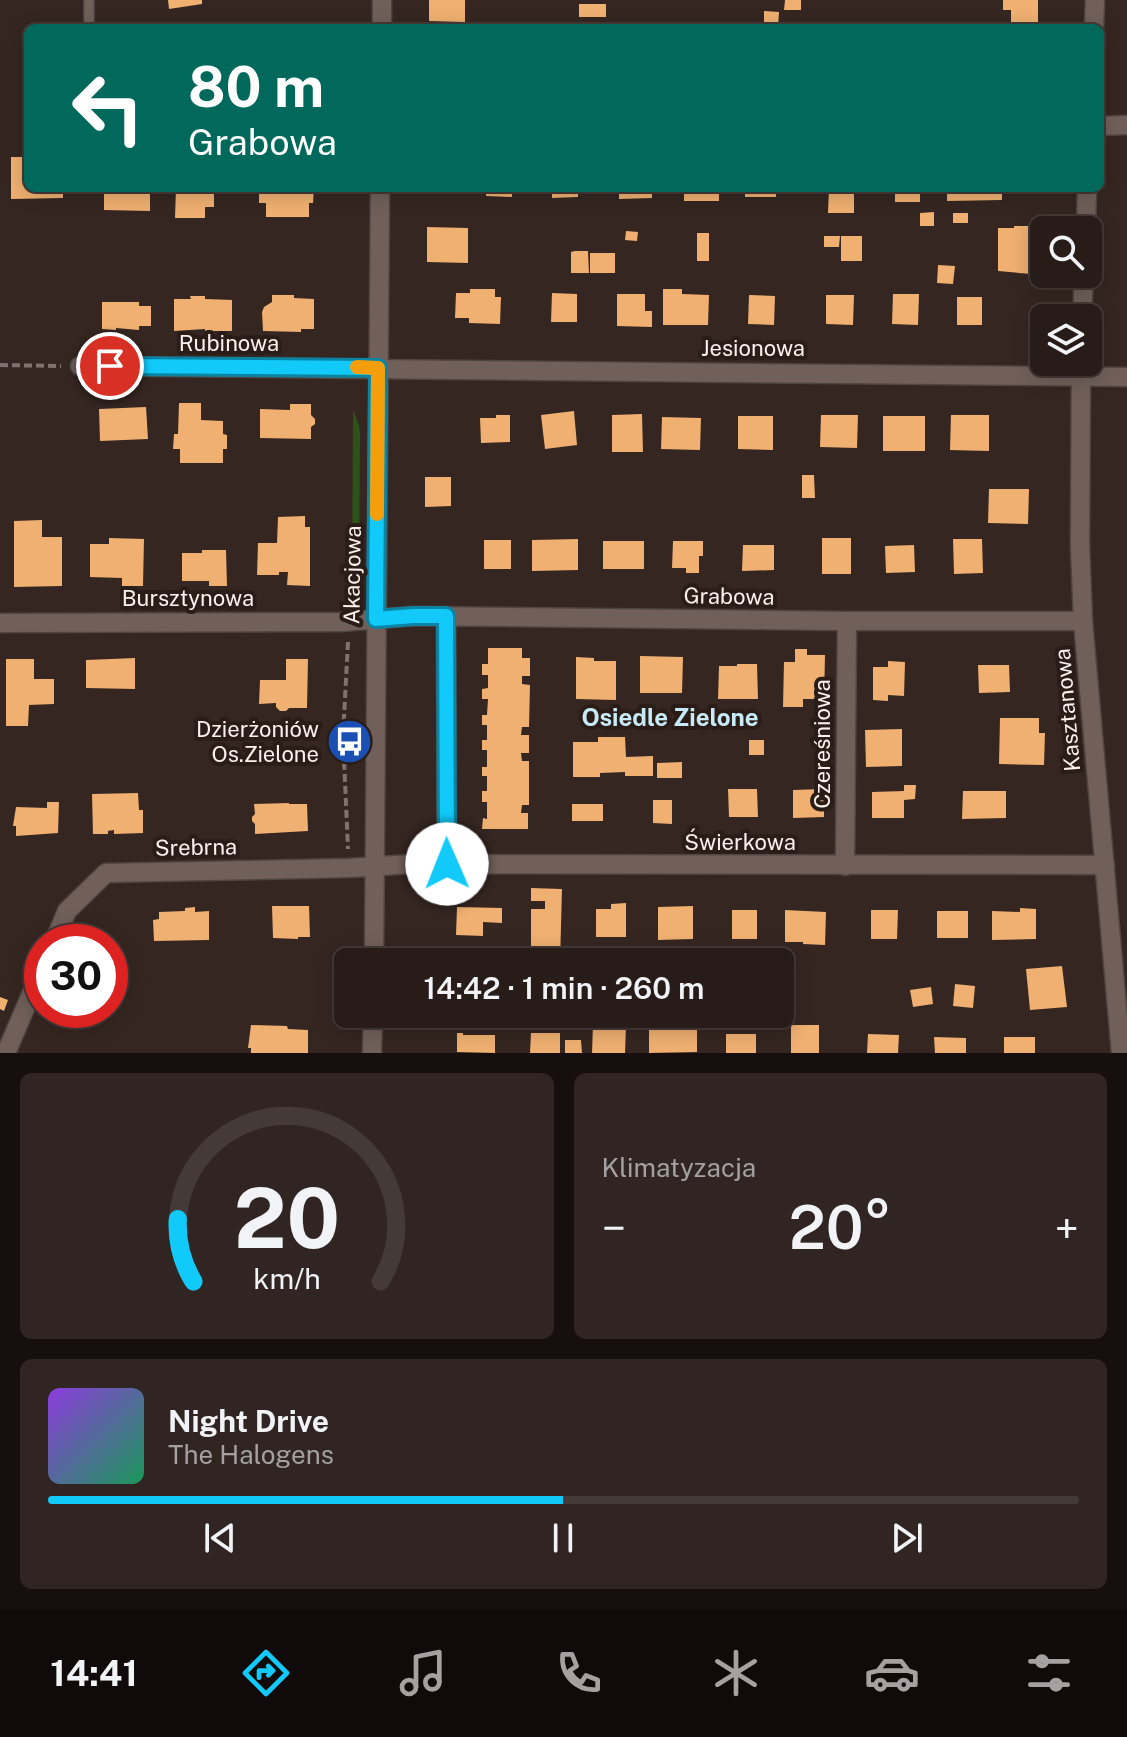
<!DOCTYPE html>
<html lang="pl">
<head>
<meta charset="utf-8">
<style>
	body { margin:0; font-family:"Public Sans",sans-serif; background:#302522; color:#f1f3f6; height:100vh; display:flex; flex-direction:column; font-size:30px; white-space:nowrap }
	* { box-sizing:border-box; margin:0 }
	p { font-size:26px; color:#a5a1a2 }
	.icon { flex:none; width:44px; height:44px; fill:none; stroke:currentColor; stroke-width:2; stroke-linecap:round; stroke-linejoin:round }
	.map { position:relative; height:1053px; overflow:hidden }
	.side { display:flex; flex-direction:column; gap:20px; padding:20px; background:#160f0e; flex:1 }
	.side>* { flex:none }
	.guide { position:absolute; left:24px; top:24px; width:1080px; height:168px; border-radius:12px; box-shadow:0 4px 20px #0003,0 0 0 2px #443a38; background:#00695c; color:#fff; overflow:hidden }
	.tools { position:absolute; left:1030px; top:216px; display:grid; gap:16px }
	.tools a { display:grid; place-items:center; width:72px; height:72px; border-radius:12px; background:#281c19; box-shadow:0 4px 20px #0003,0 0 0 2px #443a38; font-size:40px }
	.speed { position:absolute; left:24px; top:924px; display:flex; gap:16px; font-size:40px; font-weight:700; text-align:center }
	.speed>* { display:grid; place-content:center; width:104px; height:104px; border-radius:50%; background:#281c19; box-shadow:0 4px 20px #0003,0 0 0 2px #443a38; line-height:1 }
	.speed .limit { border:12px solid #d22; background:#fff; color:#111 }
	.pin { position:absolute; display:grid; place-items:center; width:68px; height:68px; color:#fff; margin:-34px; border:4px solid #fff; border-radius:50%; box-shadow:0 2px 8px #0007 }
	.me { position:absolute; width:88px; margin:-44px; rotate:359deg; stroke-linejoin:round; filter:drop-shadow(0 0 6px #0008) }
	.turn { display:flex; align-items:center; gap:28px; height:168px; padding:0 32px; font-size:36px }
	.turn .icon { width:104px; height:104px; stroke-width:2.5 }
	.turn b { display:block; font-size:56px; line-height:68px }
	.big { font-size:60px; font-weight:600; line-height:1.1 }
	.side .widget { flex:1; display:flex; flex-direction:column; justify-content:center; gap:12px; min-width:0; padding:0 28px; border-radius:12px; background:#302522 }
	.side .dial { align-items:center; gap:0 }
	.dial svg { height:208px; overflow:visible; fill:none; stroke:#443a38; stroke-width:7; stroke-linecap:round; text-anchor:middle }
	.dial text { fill:#f1f3f6; stroke:none }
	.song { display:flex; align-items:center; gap:24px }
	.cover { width:96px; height:96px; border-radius:12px; background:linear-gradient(135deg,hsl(270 70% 55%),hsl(150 70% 35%)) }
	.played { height:8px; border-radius:4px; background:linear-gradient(90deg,#11cafa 50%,#443a38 50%) }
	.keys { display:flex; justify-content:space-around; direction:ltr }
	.heat { display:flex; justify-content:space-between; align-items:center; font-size:44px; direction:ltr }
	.side .tiles { flex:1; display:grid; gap:20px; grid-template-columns:1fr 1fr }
	.widget:last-child { grid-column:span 2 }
	.trip { position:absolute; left:334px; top:948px; width:460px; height:80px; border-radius:12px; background:#281c19; box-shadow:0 4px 20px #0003,0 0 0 2px #443a38; font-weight:600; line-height:80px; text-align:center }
	.tabs { display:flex; height:128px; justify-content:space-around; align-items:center; background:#100b0a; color:#a5a1a2 }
	.tabs .icon { width:56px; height:56px }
	.tabs .on { color:#11cafa }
	.tabs b { font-size:36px; color:#f1f3f6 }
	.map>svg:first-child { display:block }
</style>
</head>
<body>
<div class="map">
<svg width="1127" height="1053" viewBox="0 0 1127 1053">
	<rect width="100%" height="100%" fill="#352621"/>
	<path fill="#2e5319" d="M353,410L358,422L360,432L359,567L352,578Z"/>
	<path fill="#efb071" d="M168,0H202V4L169,9Z
		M429,0H465V22L429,21Z
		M785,0H801V10H784Z
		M1003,0H1038V26H1011V10H1003Z
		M579,4H606V17H579Z
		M764,11L779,12L778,28H764Z
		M11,157H28V188H63V198L11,199Z
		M104,188H150V211L104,210Z
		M176,188H214V207H205V218H175Z
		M259,188H314L313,203H309V217H266V203H259Z
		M486,188H512V197L486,196Z
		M552,188H578V197L552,198Z
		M619,188H652V198L619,199Z
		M684,188H719V201H684Z
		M745,188H776V197H745Z
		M829,188H854V213H828Z
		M895,188H920V202H895Z
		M947,188H1002V200L947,201Z
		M934,212V226H920V213Z
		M953,213H968V223H953Z
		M1014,226H1031V274L998,271V228H1014Z
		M427,227L468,228V263L427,262Z
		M626,231L638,232L637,241L625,240Z
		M697,233H709V261H697Z
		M824,236H840L839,247H824Z
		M841,236H862V261H841Z
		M575,251H588L589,273H571V252Z
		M590,253H615V273H590Z
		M938,265L955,266L953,284L937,283Z
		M470,289H495V297H501L500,324L469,323V318H455L456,293H470Z
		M663,289H682V294L709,295L708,325H663Z
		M552,293L577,294V322H551Z
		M617,294H645V311H652V327L617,326Z
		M893,294H919L918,325L892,324Z
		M272,295H294V298L314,299V329H301V332L263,331L262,312L264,307L272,302Z
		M749,295L775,296L774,325L748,324Z
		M826,295H854L853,325L826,324Z
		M190,296H205V299L232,300V331H205V329L174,331V299H191Z
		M957,297H982V325H957Z
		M102,302H139V306H151V326H139V330L116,328V330L102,329Z
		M179,403H201V420L223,421V434L227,435V449H223V463H180V449H173L174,434H178Z
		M290,404H311V415L315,419V424L311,427V439L260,438V409L290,410Z
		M146,407L148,439L100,441L99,409Z
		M574,411L577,445L545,449L541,415Z
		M642,414L643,452H612V415Z
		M496,415H510V442L481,443L480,418H496Z
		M821,415H858L857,448L820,447Z
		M951,415H989V451L950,450Z
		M738,416H773V450L738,449Z
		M883,416H925V451H883Z
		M662,417L701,418L700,450L661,449Z
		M802,475H814L815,498H802Z
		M425,477H451V506L425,507Z
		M989,489H1029L1028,524L988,523Z
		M305,516V527H310V586L287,585L288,572H279V575H257L258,543H277L278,517Z
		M42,520V537H62V586L14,587V521Z
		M109,538L144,539L143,586H122V578L90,577V544H109Z
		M822,538H851V574H822Z
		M578,539V570L532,571V540Z
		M953,539H982L983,573L954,574Z
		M484,540H511V569H484Z
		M603,541H644V569H603Z
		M673,541H703V556H699V573H686V568H672Z
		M743,545H774V570L742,571Z
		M914,545L915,572L886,573L885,546Z
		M202,550H226L227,586H209V581H182V553H202Z
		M488,648H522V658H530V676H522V684L530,685L529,727H522L521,735H529V753H521L522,761H529V805H522L521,813H528V829H482L483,818L487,819V802H482V791H487V776H482V767H487V750H482V740H487V725H482V715H487L488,699H482V689L488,688V675H482V664H488Z
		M795,649H807V655H825L824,699H803V707H783L784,662H795Z
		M640,656L683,657L682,693H640Z
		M576,657L594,658V661H616V700L576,699Z
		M135,658V689L86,688V660Z
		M6,659H34V679H54V704L29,705L28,726H6Z
		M286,659H308L307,708H289L286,711H280L276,707V703L259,704L260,680H286Z
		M888,661L905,662L904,696L888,695V701L873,700V667H888Z
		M737,664H757L758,699H718L719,666H737Z
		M978,665H1009L1010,692L979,693Z
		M1000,718H1039V733H1045L1044,765L999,764Z
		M902,729V766L866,767L865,730Z
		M598,737H625L626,757L653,756V776H625V772L600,773V777H573V742H598Z
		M749,740H764V755H749Z
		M682,762V778H657V763Z
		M904,785H916L915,799L904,800V818H872V792L904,791Z
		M728,789H757L758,817H729Z
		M824,789V817L793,818V790Z
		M963,791H1006V818L962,819Z
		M138,793L139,810H143V833L114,834V830L108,831V834H93L92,794Z
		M653,800H672V824L653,823Z
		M47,802H59L58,833L16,836V826H13L16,807L47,808Z
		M289,803V804H307L308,831L255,834V824L252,821V817L255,814L254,804Z
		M572,804H603V821H572Z
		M531,888L562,889L560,962H531V909H545V901H531Z
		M626,903V937H596V909H611V904Z
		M272,906H309L310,937H298V939L273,938Z
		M693,906V939L658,940V907Z
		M195,907V912L209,911V940L154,941L153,920L159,919V912L185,911V908Z
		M457,907L502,908V923L483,922V936L456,935Z
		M1020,908L1036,909V939L992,940V911L1020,912Z
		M732,910H757V939H732Z
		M785,910L826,912L825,945L803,944V942H785Z
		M871,910H898L897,939H871Z
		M937,911H968V938H937Z
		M1062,966L1067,1007L1030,1010L1026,969Z
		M955,984L975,986L973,1008L953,1006Z
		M780,987H786L785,1014H780Z
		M931,987L933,1004L913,1007L910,990Z
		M0,997L8,1000L4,1011L0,1009Z
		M70,1010H101L96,1021Z
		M685,1022H697V1052L649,1053V1028L684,1027Z
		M593,1024L626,1025L625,1053H592Z
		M251,1025L287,1026L288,1029L308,1030V1053H251V1048H248Z
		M791,1025H819V1053H791Z
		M457,1033H463V1035H495V1053L457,1052Z
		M531,1033H560V1053H530Z
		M726,1034H756V1053H726Z
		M868,1034L899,1035L898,1053H867Z
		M934,1037L966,1038V1053H935Z
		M1004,1037H1035V1053H1004Z
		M565,1040H581L582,1053H565Z"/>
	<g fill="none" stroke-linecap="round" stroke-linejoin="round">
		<defs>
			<path id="lane" d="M89,0V28"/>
			<path id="street" d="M382,28V0
				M1094,28L1095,0
				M1100,126L1127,125
				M1086,230L1087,188
				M1082,318L1084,274
				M1081,362L1080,546L1083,621L1121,1053
				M80,366L1127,377
				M446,616L447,864
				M0,623L342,622L413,616L847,621H1083
				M845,866L847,621
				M54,942L67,911L106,873L349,868L412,864L1105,865
				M374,962L380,188
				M6,1053L42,969
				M372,1053L373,1014"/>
		</defs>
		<use href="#lane" stroke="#514541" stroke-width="12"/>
		<use href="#street" stroke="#514541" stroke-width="21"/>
		<path stroke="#80726e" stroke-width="4" stroke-dasharray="8 4" stroke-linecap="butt" d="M0,365L61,366
			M350,588L356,577
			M348,642L343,736L348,849"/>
		<use href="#lane" stroke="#71605a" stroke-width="9"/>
		<use href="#street" stroke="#71605a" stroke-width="18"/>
	</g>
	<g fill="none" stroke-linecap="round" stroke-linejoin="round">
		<defs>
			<path id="route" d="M110,366L378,368L376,619L413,616H446L447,864"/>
		</defs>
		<use href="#route" stroke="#0b83a2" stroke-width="20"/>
		<use href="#route" stroke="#11cafa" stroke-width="14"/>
		<path stroke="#f59e0b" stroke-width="14" d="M357,367L378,368L377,514"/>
	</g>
	<defs>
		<symbol id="bus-disc" viewBox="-11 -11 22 22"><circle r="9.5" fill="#1a4fb4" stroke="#2a1d18"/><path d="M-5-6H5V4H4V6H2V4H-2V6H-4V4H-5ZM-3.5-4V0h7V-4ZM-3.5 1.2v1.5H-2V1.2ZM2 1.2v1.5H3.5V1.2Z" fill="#fff"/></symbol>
	</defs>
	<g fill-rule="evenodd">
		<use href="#bus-disc" x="324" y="716" width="51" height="51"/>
	</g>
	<g text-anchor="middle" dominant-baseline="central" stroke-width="8" stroke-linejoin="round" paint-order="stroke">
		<g font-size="22" fill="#faf0ec" stroke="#2a1d18">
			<text x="229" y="343">Rubinowa</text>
			<text x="753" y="348">Jesionowa</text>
			<text transform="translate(352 575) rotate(-89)">Akacjowa</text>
			<text transform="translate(729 596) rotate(1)">Grabowa</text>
			<text x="188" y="598">Bursztynowa</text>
			<text transform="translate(1067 710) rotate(-95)">Kasztanowa</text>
			<text transform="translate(822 744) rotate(-90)">Czereśniowa</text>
			<text x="740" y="842">Świerkowa</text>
			<text transform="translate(196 847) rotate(-1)">Srebrna</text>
		</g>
		<g font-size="22" fill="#faf0ec" stroke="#2a1d18" text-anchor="end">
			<text x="319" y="729">Dzierżoniów<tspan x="319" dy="25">Os.Zielone</tspan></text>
		</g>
		<g font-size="24" font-weight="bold" fill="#c8eaf7" stroke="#2a1d18">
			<text x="670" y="717">Osiedle Zielone</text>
		</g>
	</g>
</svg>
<div class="tools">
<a><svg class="icon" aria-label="search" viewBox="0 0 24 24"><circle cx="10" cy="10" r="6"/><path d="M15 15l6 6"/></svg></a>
<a><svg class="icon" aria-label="layers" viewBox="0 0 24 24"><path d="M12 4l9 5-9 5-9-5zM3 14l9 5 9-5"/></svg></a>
</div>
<div class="speed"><div class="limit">30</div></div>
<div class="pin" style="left:110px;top:366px;background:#d93025"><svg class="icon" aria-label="arrive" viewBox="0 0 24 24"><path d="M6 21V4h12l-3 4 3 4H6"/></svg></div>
<svg class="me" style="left:447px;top:864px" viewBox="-20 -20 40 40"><circle r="19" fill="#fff"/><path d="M0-13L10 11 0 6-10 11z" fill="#11cafa"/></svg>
<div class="trip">14:42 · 1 min · 260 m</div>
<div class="guide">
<div class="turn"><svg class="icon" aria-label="left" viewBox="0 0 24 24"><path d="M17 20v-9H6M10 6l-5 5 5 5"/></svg><div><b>80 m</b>Grabowa</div></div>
</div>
</div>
<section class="side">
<div class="tiles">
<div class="widget dial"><svg viewBox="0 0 100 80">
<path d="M14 69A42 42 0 1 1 86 69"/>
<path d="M14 69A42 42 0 0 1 8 45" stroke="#11cafa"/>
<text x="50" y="56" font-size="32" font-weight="700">20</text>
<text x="50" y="72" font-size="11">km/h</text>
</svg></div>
<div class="widget"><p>Klimatyzacja</p>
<div class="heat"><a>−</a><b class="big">20°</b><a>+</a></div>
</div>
<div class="widget">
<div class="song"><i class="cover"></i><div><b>Night Drive</b><p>The Halogens</p></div></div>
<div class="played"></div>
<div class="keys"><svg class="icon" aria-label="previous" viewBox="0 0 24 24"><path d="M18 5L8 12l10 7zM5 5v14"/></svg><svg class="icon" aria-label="pause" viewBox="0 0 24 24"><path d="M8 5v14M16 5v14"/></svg><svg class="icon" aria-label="next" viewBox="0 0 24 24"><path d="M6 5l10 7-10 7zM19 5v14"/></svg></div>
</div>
</div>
</section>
<nav class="tabs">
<b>14:41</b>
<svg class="icon on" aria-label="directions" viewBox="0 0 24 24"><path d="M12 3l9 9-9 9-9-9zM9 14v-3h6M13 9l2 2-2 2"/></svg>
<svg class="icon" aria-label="music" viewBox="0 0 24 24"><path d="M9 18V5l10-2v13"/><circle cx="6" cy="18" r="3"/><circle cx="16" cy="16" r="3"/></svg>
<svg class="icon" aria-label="phone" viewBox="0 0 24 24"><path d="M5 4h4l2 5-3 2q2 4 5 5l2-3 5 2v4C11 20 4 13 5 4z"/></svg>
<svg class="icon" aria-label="climate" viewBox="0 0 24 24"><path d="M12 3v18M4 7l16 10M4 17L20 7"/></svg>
<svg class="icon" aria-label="car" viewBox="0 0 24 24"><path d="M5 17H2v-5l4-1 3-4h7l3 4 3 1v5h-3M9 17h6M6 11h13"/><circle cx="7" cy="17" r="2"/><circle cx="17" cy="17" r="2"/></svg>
<svg class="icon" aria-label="filters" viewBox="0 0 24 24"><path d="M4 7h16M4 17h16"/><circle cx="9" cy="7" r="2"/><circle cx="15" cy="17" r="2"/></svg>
</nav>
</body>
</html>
